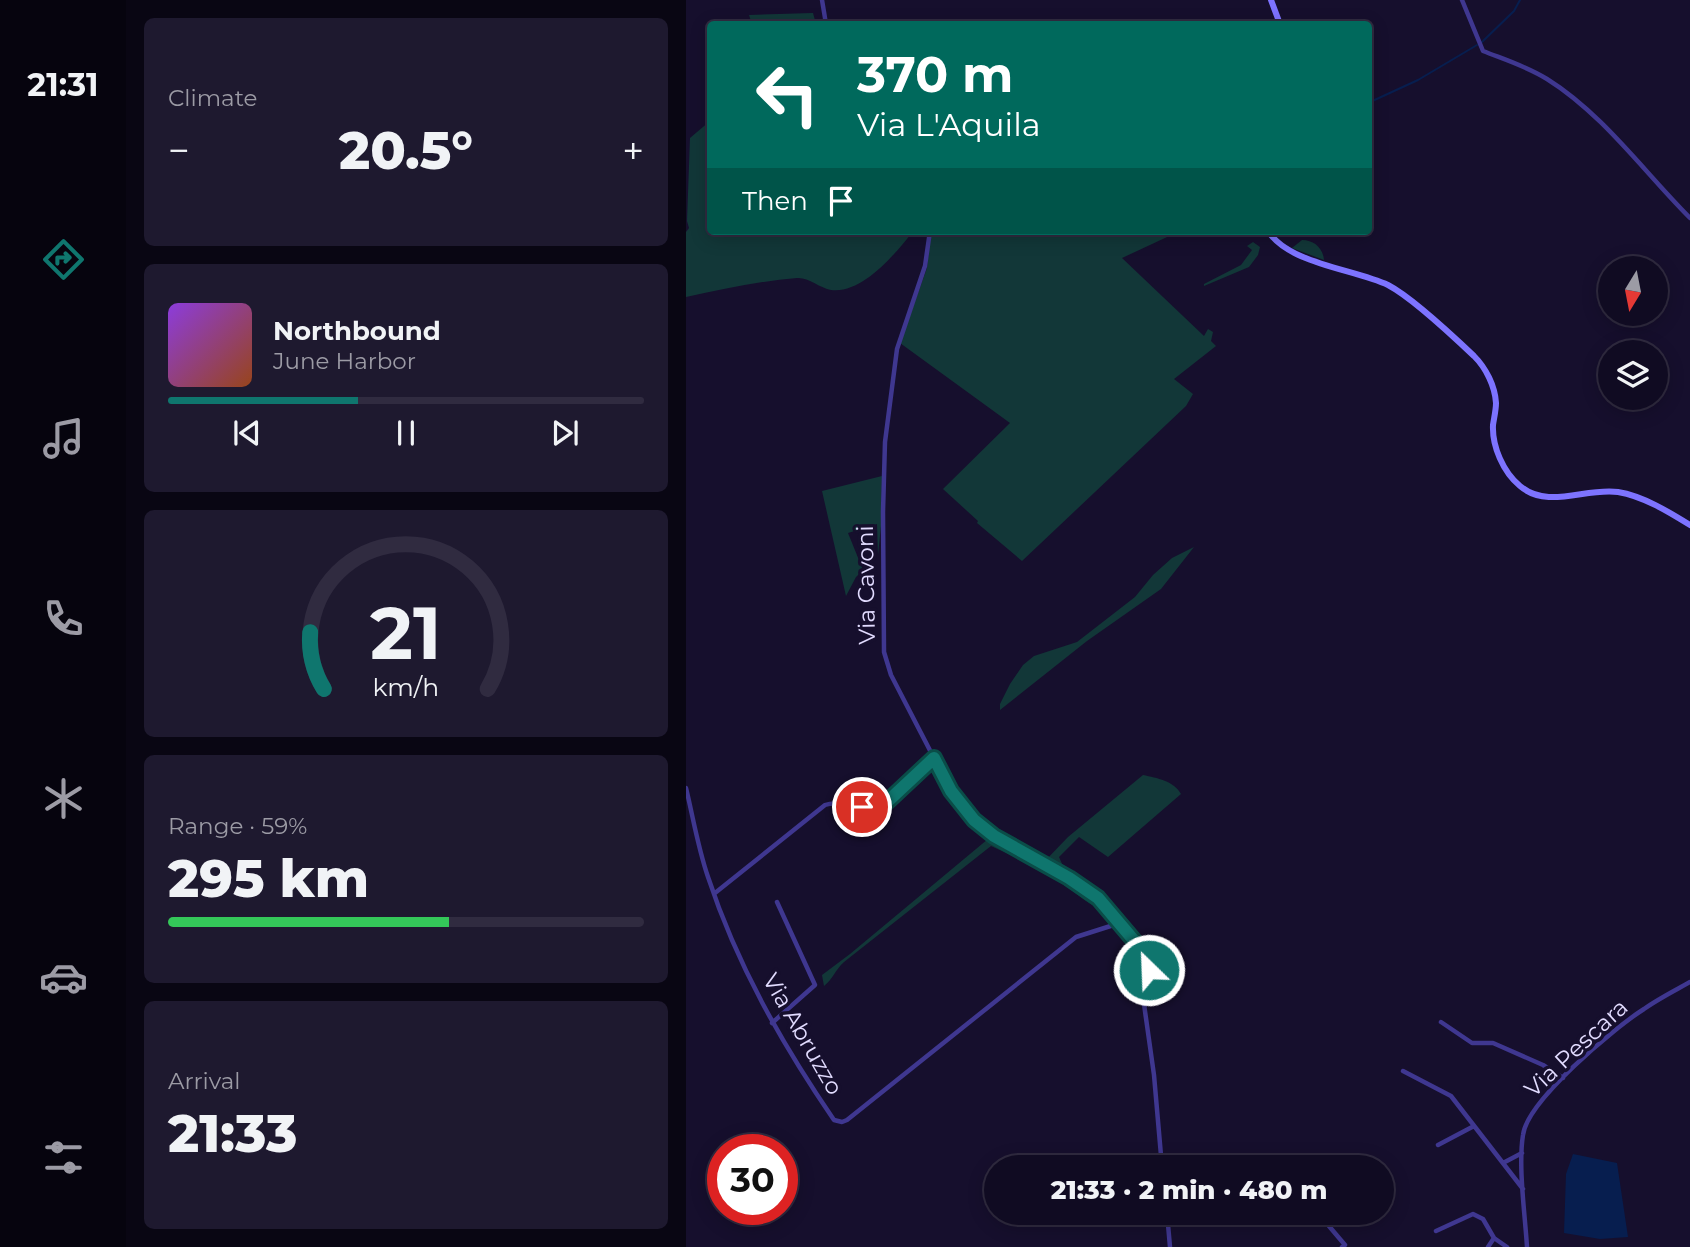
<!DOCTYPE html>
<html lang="en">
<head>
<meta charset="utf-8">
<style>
	body { margin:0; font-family:Montserrat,sans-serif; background:#1e192f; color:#f1f3f6; height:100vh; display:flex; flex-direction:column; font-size:26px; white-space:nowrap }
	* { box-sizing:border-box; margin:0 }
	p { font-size:23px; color:#9c9ba5 }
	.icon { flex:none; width:38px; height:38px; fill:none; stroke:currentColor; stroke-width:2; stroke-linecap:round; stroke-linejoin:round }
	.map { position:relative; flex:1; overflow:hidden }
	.panel { display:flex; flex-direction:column; gap:18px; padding:18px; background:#090613; width:560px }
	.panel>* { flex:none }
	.guide { position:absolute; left:21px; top:21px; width:665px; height:214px; border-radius:7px; box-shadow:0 4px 18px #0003,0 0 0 2px #302b40; background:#00695c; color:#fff; overflow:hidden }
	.needle { width:46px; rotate:190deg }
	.fabs { position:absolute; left:912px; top:256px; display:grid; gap:14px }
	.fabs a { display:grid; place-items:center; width:70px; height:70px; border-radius:50%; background:#100b22; box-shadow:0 4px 18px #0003,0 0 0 2px #302b40; font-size:35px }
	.speed { position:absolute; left:21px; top:1134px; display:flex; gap:14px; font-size:35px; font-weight:700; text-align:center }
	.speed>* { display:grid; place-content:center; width:91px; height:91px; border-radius:50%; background:#100b22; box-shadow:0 4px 18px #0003,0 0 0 2px #302b40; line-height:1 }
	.speed .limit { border:10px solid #d22; background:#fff; color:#111 }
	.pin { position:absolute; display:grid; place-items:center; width:60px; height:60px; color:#fff; margin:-30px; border:4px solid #fff; border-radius:50%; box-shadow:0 2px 7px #0007 }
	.me { position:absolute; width:77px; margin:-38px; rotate:336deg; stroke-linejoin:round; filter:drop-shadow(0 0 5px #0008) }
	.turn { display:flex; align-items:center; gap:24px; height:147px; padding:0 35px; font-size:32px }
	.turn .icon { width:91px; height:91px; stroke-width:2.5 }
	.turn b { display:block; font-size:49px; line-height:60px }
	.then { display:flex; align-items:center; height:66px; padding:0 35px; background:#0003; gap:14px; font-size:26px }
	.big { font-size:52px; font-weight:800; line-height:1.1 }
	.panel .widget { flex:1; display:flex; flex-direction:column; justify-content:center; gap:10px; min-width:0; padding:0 24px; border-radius:10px; background:#1e192f }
	.panel .dial { align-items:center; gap:0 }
	.dial svg { height:182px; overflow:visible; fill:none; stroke:#302b40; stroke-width:7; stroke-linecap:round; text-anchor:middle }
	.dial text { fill:#f1f3f6; stroke:none }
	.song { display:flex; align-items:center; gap:21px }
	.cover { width:84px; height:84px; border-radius:10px; background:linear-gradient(135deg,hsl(270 70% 55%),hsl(20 70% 35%)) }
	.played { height:7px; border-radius:4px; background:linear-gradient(90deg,#0f766e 40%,#302b40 40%) }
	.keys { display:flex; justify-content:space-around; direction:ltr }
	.heat { display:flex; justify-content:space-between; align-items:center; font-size:38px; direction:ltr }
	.charge { height:10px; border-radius:5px; background:linear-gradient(90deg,#34c759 59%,#302b40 0) }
	.trip { position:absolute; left:298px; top:1155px; width:410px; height:70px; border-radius:35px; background:#100b22; box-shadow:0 4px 18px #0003,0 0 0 2px #302b40; font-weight:800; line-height:70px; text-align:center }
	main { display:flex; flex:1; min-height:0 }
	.tab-bar { display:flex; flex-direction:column; width:126px; justify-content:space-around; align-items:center; background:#06040e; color:#9c9ba5 }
	.tab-bar .icon { width:49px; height:49px }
	.tab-bar .active { color:#0f766e }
	.tab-bar b { font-size:32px; color:#f1f3f6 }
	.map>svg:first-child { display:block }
</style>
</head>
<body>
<main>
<nav class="tab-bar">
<b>21:31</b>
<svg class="icon active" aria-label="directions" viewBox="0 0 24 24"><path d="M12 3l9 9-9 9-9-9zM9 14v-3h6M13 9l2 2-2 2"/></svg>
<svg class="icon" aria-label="music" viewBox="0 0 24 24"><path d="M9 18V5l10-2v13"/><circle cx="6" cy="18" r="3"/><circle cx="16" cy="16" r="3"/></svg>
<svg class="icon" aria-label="phone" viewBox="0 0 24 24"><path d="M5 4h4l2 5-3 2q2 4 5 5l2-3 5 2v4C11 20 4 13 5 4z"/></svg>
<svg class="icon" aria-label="climate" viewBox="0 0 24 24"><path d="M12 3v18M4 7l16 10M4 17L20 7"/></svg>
<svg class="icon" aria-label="car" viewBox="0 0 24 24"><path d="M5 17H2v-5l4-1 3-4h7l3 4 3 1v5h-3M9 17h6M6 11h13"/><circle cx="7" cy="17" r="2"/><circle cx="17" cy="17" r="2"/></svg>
<svg class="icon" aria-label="filters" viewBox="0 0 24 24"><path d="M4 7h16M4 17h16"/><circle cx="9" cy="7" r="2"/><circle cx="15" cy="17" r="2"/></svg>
</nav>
<section class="panel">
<div class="widget"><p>Climate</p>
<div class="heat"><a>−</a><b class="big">20.5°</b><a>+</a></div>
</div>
<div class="widget">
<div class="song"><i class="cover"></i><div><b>Northbound</b><p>June Harbor</p></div></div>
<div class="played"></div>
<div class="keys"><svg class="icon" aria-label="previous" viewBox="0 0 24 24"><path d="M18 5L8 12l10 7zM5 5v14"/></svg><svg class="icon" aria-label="pause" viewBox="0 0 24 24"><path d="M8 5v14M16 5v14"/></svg><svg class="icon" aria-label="next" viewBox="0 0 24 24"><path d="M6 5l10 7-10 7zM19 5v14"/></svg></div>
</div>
<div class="widget dial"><svg viewBox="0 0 100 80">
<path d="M14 69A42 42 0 1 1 86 69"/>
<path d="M14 69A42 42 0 0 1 8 44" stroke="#0f766e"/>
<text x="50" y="56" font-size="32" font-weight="700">21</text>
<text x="50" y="72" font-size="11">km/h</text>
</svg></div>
<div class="widget"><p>Range · 59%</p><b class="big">295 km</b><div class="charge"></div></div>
<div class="widget"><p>Arrival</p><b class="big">21:33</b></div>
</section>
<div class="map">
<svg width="1004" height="1247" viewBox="0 0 1004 1247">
	<rect width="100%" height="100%" fill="#160f2d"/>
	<path fill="#123738" d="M127,13L130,24H66L63,15Z
		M24,121V231H226L225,234C208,255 176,294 145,290C134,288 122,277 111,278C74,281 37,289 0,297V232L3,228L1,221L4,138Z
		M245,231H494L436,258L518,336L522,329L527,332L525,341L530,346L488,379L507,394L500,406L336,561L291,523L292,521L257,489L324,423L214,343L241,268Z
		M616,240C628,240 637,248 638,260L606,248Z
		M567,242L574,247L572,255L563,267L518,286V284L555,265L566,250L561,246Z
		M196,476L195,526L192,555L191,524L162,533L177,570L170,577L160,596L136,491Z
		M508,547L475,589L401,641L314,710V704L324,684L337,665L348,656L391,642L449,597L467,575L486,558Z
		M457,775C471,778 488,781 495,794L422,857L393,837L373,857L377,866L395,881L392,883L358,862L382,837Z
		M298,835C340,856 388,877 420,912C404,906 392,894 378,885C355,870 330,857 305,846L158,962C149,970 147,979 138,986L136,975L164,954L302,839Z"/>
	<path fill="#071e4f" d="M887,1154L931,1163L942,1237L914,1239L878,1233L880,1174Z"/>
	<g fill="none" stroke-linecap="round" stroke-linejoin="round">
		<path stroke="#071e4f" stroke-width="2" d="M796,42L828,11L834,0
			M682,103L732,80L791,45"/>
		<path stroke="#3f3790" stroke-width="4.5" d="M136,0L140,24
			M776,0L797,51C820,60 840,66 861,79C917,114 958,172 1004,218
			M244,231L239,266L211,349L199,442L197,512L198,652L205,675L265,791L288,820L308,836L383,878L412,898L462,957L463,970L457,997L468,1075L476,1167
			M0,788C7,817 12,848 22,877C51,965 96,1044 148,1120L156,1122L161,1120L390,937L434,923
			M29,893L139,805C156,799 172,812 189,809C202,806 237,769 249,758
			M755,1022L786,1043H807L857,1065L877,1078
			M86,1023L129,985L91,902
			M717,1071L765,1096L837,1189
			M752,1145L788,1126
			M817,1163L836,1153
			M481,1213L484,1247
			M637,1219L659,1245L656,1247
			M750,1231L787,1214L797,1219L808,1238L821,1247
			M802,1247L808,1238
			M841,1247C839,1214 832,1166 837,1135C841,1101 928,1028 958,1009C972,999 988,991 1004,982"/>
		<path stroke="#7d73ff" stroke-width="6" d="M585,0L594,24
			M582,231C603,264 668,269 702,285C725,297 768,337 788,356C800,368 809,386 810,403C810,410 808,418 807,425C806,446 817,472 834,486C862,510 900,487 932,492C957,496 983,512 1004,525"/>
	</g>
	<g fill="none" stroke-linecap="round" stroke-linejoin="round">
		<defs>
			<path id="route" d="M176,807L189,809L201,802L248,758L265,791L288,820L308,836L383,878L412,898L462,957L463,970"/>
		</defs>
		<use href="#route" stroke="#0a4d48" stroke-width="18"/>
		<use href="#route" stroke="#0f766e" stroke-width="12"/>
	</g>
	<g text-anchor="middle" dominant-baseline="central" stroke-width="7" stroke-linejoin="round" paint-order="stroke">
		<g font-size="23" fill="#e2dcff" stroke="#160f2d">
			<text transform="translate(180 585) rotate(-91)">Via Cavoni</text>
			<text transform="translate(117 1034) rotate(60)">Via Abruzzo</text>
			<text transform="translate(890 1048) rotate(-43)">Via Pescara</text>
		</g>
	</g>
</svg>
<div class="fabs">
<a><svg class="needle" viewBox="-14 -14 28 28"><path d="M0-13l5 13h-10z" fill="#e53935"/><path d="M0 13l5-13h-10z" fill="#9c9ba5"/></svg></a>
<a><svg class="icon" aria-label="layers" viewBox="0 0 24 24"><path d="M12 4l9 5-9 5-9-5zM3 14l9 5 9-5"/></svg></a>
</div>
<div class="speed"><div class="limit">30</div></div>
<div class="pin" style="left:176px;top:807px;background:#d93025"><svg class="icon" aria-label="arrive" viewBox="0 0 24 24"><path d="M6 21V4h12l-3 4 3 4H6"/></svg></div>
<svg class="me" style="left:463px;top:970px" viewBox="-20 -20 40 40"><circle r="17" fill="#0f766e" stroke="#fff" stroke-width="3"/><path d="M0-11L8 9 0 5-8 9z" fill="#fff"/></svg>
<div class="trip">21:33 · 2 min · 480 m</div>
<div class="guide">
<div class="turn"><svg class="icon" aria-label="left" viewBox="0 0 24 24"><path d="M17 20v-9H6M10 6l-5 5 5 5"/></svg><div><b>370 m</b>Via L'Aquila</div></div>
<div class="then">Then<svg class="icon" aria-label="arrive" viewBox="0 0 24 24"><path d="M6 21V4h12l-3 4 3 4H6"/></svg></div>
</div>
</div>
</main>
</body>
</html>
